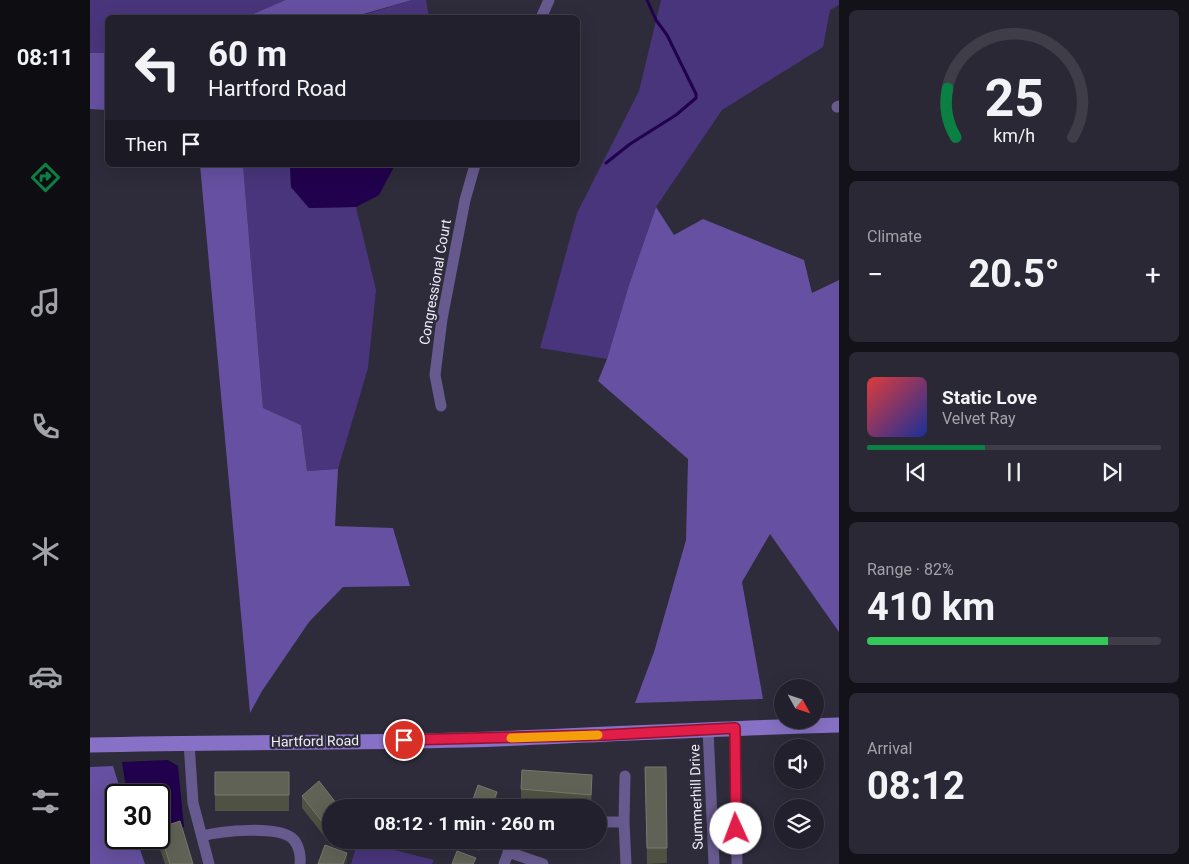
<!DOCTYPE html>
<html lang="en">
<head>
<meta charset="utf-8">
<style>
	body { margin:0; font-family:Roboto,sans-serif; background:#2a2834; color:#f1f3f6; height:100vh; display:flex; flex-direction:column; font-size:19px; white-space:nowrap }
	* { box-sizing:border-box; margin:0 }
	p { font-size:16px; color:#a2a3a9 }
	.icon { flex:none; width:28px; height:28px; fill:none; stroke:currentColor; stroke-width:2; stroke-linecap:round; stroke-linejoin:round }
	.map { position:relative; flex:1; overflow:hidden }
	.side { display:flex; flex-direction:column; gap:10px; padding:10px; background:#131218; width:350px }
	.side>* { flex:none }
	.banner { position:absolute; left:15px; top:15px; width:475px; height:152px; border-radius:8px; box-shadow:0 5px 20px #0002,0 0 0 1px #3f3e48; background:#22202c; color:#f1f3f6; overflow:hidden }
	.needle { width:32px; rotate:130deg }
	.controls { position:absolute; left:684px; top:679px; display:grid; gap:10px }
	.controls a { display:grid; place-items:center; width:50px; height:50px; border-radius:50%; background:#22202c; box-shadow:0 5px 20px #0002,0 0 0 1px #3f3e48; font-size:25px }
	.speed { position:absolute; left:15px; top:784px; display:flex; gap:10px; font-size:25px; font-weight:700; text-align:center }
	.speed>* { display:grid; place-content:center; width:65px; height:65px; border-radius:50%; background:#22202c; box-shadow:0 5px 20px #0002,0 0 0 1px #3f3e48; line-height:1 }
	.speed .limit { border:2px solid #111; border-radius:8px; background:#fff; color:#111 }
	.pin { position:absolute; display:grid; place-items:center; width:42px; height:42px; color:#fff; margin:-21px; border:2px solid #fff; border-radius:50%; box-shadow:0 1px 5px #0007 }
	.me { position:absolute; width:55px; margin:-28px; rotate:358deg; stroke-linejoin:round; filter:drop-shadow(0 0 4px #0008) }
	.turn { display:flex; align-items:center; gap:18px; height:105px; padding:0 20px; font-size:22px }
	.turn .icon { width:65px; height:65px; stroke-width:2.5 }
	.turn b { display:block; font-size:35px; line-height:42px }
	.then { display:flex; align-items:center; height:48px; padding:0 20px; background:#0003; gap:10px; font-size:19px }
	.big { font-size:38px; font-weight:700; line-height:1.1 }
	.side .card { flex:1; display:flex; flex-direction:column; justify-content:center; gap:8px; min-width:0; padding:0 18px; border-radius:8px; background:#2a2834 }
	.side .dial { align-items:center; gap:0 }
	.dial svg { height:130px; overflow:visible; fill:none; stroke:#3f3e48; stroke-width:7; stroke-linecap:round; text-anchor:middle }
	.dial text { fill:#f1f3f6; stroke:none }
	.song { display:flex; align-items:center; gap:15px }
	.cover { width:60px; height:60px; border-radius:8px; background:linear-gradient(135deg,hsl(0 70% 55%),hsl(230 70% 35%)) }
	.played { height:5px; border-radius:2px; background:linear-gradient(90deg,#0b8043 40%,#3f3e48 40%) }
	.keys { display:flex; justify-content:space-around; direction:ltr }
	.heat { display:flex; justify-content:space-between; align-items:center; font-size:28px; direction:ltr }
	.charge { height:8px; border-radius:4px; background:linear-gradient(90deg,#34c759 82%,#3f3e48 0) }
	.trip { position:absolute; left:232px; top:799px; width:285px; height:50px; border-radius:25px; background:#22202c; box-shadow:0 5px 20px #0002,0 0 0 1px #3f3e48; font-weight:700; line-height:50px; text-align:center }
	main { display:flex; flex:1; min-height:0 }
	.tabs { display:flex; flex-direction:column; width:90px; justify-content:space-around; align-items:center; background:#0e0d12; color:#a2a3a9 }
	.tabs .icon { width:35px; height:35px }
	.tabs .active { color:#0b8043 }
	.tabs b { font-size:22px; color:#f1f3f6 }
	.map>svg:first-child { display:block }
</style>
</head>
<body>
<main>
<nav class="tabs">
<b>08:11</b>
<svg class="icon active" aria-label="directions" viewBox="0 0 24 24"><path d="M12 3l9 9-9 9-9-9zM9 14v-3h6M13 9l2 2-2 2"/></svg>
<svg class="icon" aria-label="music" viewBox="0 0 24 24"><path d="M9 18V5l10-2v13"/><circle cx="6" cy="18" r="3"/><circle cx="16" cy="16" r="3"/></svg>
<svg class="icon" aria-label="phone" viewBox="0 0 24 24"><path d="M5 4h4l2 5-3 2q2 4 5 5l2-3 5 2v4C11 20 4 13 5 4z"/></svg>
<svg class="icon" aria-label="climate" viewBox="0 0 24 24"><path d="M12 3v18M4 7l16 10M4 17L20 7"/></svg>
<svg class="icon" aria-label="car" viewBox="0 0 24 24"><path d="M5 17H2v-5l4-1 3-4h7l3 4 3 1v5h-3M9 17h6M6 11h13"/><circle cx="7" cy="17" r="2"/><circle cx="17" cy="17" r="2"/></svg>
<svg class="icon" aria-label="filters" viewBox="0 0 24 24"><path d="M4 7h16M4 17h16"/><circle cx="9" cy="7" r="2"/><circle cx="15" cy="17" r="2"/></svg>
</nav>
<div class="map">
<svg width="749" height="864" viewBox="0 0 749 864">
	<rect width="100%" height="100%" fill="#2e2b3b"/>
	<path fill="#49357b" d="M0,0H195L157,17L18,18L17,53H0Z
		M322,0H336L339,17L263,18Z
		M571,0H749V5L740,10L733,47L632,110L566,207L539,285L517,359L450,348L487,213L549,91Z
		M153,165H200L201,187L219,208L266,207L286,290L278,368L248,469L217,471L211,425L173,408Z
		M268,841L344,860L342,864H261Z"/>
	<path fill="#6650a1" d="M195,0H322L263,17H157Z
		M0,53H17V110L0,109Z
		M110,165H153L173,408L211,425L217,471L248,469L245,526L303,528L320,586L253,587L219,622L172,691L160,713Z
		M566,207L584,235L613,219L714,260L722,293L749,280V632L680,534L652,582L673,699L545,703L564,652L596,540L598,459L508,381L517,359L539,285Z
		M23,766L32,795H26V838H46L55,864H0V767Z"/>
	<path fill="#21004d" d="M200,165H305L289,195L266,207L219,208L201,187Z
		M78,760L88,766L94,827L69,834V795H37L32,762Z"/>
	<g fill="none" stroke-linecap="round" stroke-linejoin="round">
		<path stroke="#21004d" stroke-width="3" d="M516,163L540,144L586,115L606,98V94L577,35L566,20L557,0"/>
		<path stroke="#675a8f" stroke-width="11" d="M451,18L459,0
			M747,107L749,106
			M351,406L345,375L352,319L375,200L385,165
			M645,728L647,864
			M618,729L624,864
			M99,743L103,803L119,864
			M535,776L534,822L536,864
			M509,822H534
			M112,836C131,831 188,825 203,839C209,845 211,856 210,864
			M418,852L453,864
			M414,864L423,840"/>
		<path stroke="#8771c6" stroke-width="15" d="M0,745C125,742 250,743 375,740C500,736 624,728 749,725"/>
	</g>
	<path fill="#4f5242" d="M555,767H576L577,863L557,864Z
		M125,772H199V811H125Z
		M502,787L501,807L431,801V789Z
		M212,796L241,808V840H250L242,846L212,808Z
		M69,828L103,864H75L68,843Z
		M371,840H394L389,851L371,844Z"/>
	<path fill="#3b3b37" d="M502,775V787L501,807V795Z
		M407,792V804L406,808H401Z
		M242,840H250L242,846Z
		M389,840H394L389,851Z
		M257,853V864H253Z"/>
	<path fill="#606255" stroke="#77786f" d="M555,767H576L577,848H557Z
		M432,770L502,775L501,795L431,789Z
		M125,772H199V795H125Z
		M229,781L250,808H241V833L212,796Z
		M388,785L407,792L401,808H380Z
		M90,821L103,864H80L69,830V828Z
		M235,845L257,853L253,864H228Z
		M367,851L386,858L383,864H362Z"/>
	<g fill="none" stroke-linecap="round" stroke-linejoin="round">
		<defs>
			<path id="route" d="M314,740L515,735L645,728L646,829"/>
		</defs>
		<use href="#route" stroke="#92132f" stroke-width="12"/>
		<use href="#route" stroke="#e11d48" stroke-width="9"/>
		<path stroke="#f59e0b" stroke-width="9" d="M421,738L508,735"/>
	</g>
	<g text-anchor="middle" dominant-baseline="central" stroke-width="5" stroke-linejoin="round" paint-order="stroke">
		<g font-size="14" fill="#efedf8" stroke="#2e2b3b">
			<text transform="translate(345 282) rotate(-80)">Congressional Court</text>
			<text transform="translate(225 741) rotate(-1)">Hartford Road</text>
			<text transform="translate(606 797) rotate(-92)">Summerhill Drive</text>
		</g>
	</g>
</svg>
<div class="controls">
<a><svg class="needle" viewBox="-14 -14 28 28"><path d="M0-13l5 13h-10z" fill="#e53935"/><path d="M0 13l5-13h-10z" fill="#a2a3a9"/></svg></a>
<a><svg class="icon" aria-label="sound" viewBox="0 0 24 24"><path d="M4 9h4l5-4v14l-5-4H4zM17 9q2 3 0 6"/></svg></a>
<a><svg class="icon" aria-label="layers" viewBox="0 0 24 24"><path d="M12 4l9 5-9 5-9-5zM3 14l9 5 9-5"/></svg></a>
</div>
<div class="speed"><div class="limit">30</div></div>
<div class="pin" style="left:314px;top:740px;background:#d93025"><svg class="icon" aria-label="arrive" viewBox="0 0 24 24"><path d="M6 21V4h12l-3 4 3 4H6"/></svg></div>
<svg class="me" style="left:646px;top:829px" viewBox="-20 -20 40 40"><circle r="19" fill="#fff"/><path d="M0-13L10 11 0 6-10 11z" fill="#e11d48"/></svg>
<div class="trip">08:12 · 1 min · 260 m</div>
<div class="banner">
<div class="turn"><svg class="icon" aria-label="left" viewBox="0 0 24 24"><path d="M17 20v-9H6M10 6l-5 5 5 5"/></svg><div><b>60 m</b>Hartford Road</div></div>
<div class="then">Then<svg class="icon" aria-label="arrive" viewBox="0 0 24 24"><path d="M6 21V4h12l-3 4 3 4H6"/></svg></div>
</div>
</div>
<section class="side">
<div class="card dial"><svg viewBox="0 0 100 80">
<path d="M14 69A42 42 0 1 1 86 69"/>
<path d="M14 69A42 42 0 0 1 9 39" stroke="#0b8043"/>
<text x="50" y="56" font-size="32" font-weight="700">25</text>
<text x="50" y="72" font-size="11">km/h</text>
</svg></div>
<div class="card"><p>Climate</p>
<div class="heat"><a>−</a><b class="big">20.5°</b><a>+</a></div>
</div>
<div class="card">
<div class="song"><i class="cover"></i><div><b>Static Love</b><p>Velvet Ray</p></div></div>
<div class="played"></div>
<div class="keys"><svg class="icon" aria-label="previous" viewBox="0 0 24 24"><path d="M18 5L8 12l10 7zM5 5v14"/></svg><svg class="icon" aria-label="pause" viewBox="0 0 24 24"><path d="M8 5v14M16 5v14"/></svg><svg class="icon" aria-label="next" viewBox="0 0 24 24"><path d="M6 5l10 7-10 7zM19 5v14"/></svg></div>
</div>
<div class="card"><p>Range · 82%</p><b class="big">410 km</b><div class="charge"></div></div>
<div class="card"><p>Arrival</p><b class="big">08:12</b></div>
</section>
</main>
</body>
</html>
